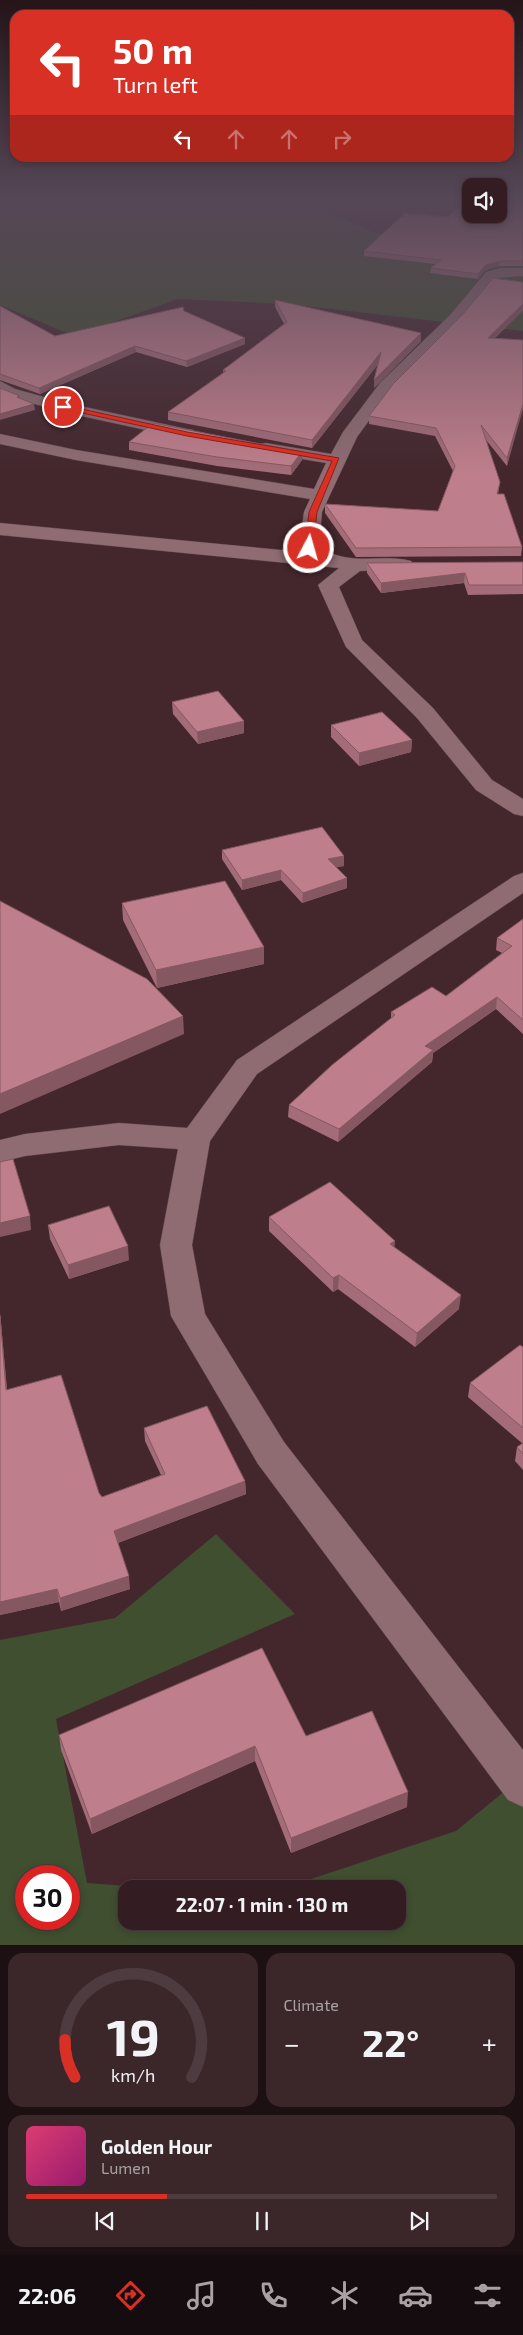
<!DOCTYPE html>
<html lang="en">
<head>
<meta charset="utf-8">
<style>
	body { margin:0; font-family:"Exo 2",sans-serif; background:#3b262a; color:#f1f3f6; height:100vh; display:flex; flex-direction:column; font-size:19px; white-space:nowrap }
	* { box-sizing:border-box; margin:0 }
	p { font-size:16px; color:#a9a2a5 }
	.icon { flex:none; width:28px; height:28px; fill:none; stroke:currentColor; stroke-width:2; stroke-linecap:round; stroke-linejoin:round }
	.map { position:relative; height:1945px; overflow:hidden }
	.sheet { display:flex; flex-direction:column; gap:8px; padding:8px; background:#1c1013; flex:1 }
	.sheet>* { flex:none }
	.hud { position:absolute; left:10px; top:10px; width:504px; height:152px; border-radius:15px; box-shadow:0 2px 8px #0003,0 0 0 1px #4e3b40; background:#d93025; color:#fff; overflow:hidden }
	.controls { position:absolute; left:462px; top:178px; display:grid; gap:10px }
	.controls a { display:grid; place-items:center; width:45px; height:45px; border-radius:10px; background:#331d22; box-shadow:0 2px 8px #0003,0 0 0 1px #4e3b40; font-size:25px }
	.speed { position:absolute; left:15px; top:1865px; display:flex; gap:10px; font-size:25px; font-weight:700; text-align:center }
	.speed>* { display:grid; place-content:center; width:65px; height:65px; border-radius:50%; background:#331d22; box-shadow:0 2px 8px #0003,0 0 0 1px #4e3b40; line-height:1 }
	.speed .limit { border:8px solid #d22; background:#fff; color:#111 }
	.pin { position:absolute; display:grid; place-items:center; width:42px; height:42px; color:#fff; margin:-21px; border:2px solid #fff; border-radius:50%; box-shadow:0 1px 5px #0007 }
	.me { position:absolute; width:55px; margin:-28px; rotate:6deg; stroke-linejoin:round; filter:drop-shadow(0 0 4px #0008) }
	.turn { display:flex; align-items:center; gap:18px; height:105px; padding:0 20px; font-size:22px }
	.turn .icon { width:65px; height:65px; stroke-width:2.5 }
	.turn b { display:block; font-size:35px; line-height:42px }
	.lanes { display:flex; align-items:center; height:48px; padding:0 20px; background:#0003; justify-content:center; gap:25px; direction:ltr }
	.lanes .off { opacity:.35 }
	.big { font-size:38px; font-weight:700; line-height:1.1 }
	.sheet .card { flex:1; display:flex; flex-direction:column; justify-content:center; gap:8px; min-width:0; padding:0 18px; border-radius:15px; background:#3b262a }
	.sheet .dial { align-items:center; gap:0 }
	.dial svg { height:130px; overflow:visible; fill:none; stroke:#4e3b40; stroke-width:7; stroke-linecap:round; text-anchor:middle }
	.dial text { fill:#f1f3f6; stroke:none }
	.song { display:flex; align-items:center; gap:15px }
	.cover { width:60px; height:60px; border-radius:8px; background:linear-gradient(135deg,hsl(340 70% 55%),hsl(320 70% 35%)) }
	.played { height:5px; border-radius:2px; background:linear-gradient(90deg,#d93025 30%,#4e3b40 30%) }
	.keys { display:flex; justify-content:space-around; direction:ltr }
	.heat { display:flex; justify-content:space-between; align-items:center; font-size:28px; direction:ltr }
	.sheet .tiles { flex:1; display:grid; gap:8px; grid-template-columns:1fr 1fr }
	.card:last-child { grid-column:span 2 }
	.trip { position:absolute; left:118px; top:1880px; width:288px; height:50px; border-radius:15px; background:#331d22; box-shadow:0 2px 8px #0003,0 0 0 1px #4e3b40; font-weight:700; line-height:50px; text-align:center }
	.menu { display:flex; height:80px; justify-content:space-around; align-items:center; background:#140c0e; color:#a9a2a5 }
	.menu .icon { width:35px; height:35px }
	.menu .active { color:#d93025 }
	.menu b { font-size:22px; color:#f1f3f6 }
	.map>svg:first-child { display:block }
</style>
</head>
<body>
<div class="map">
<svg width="523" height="1945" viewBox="0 0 523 1945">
	<rect width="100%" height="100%" fill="#44272d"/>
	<path fill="#3f4f30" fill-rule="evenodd" d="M0,200H303L375,233L523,252V331L287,304L178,299L74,336L0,305Z
		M216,1534L295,1614L56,1719L87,1883L166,1889H126V1921H396V1889H281L456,1831L523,1776V1945H0V1640L115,1618ZM26,1876H69V1919H26Z"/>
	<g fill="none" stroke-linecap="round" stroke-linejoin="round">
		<defs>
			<path id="street" d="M500,268H523V276L496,278L461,320L392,389L357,437L322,512L319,546C349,568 378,553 411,561L414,565L411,569L360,571L339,587L362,640L433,708L492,780L523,799V816L514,814L476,790L417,718L346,647L318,585L339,568L0,535V523L302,552L299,548L304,512L310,499L76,460L0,444V434L76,450L314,489L326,463L260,452L257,448L260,444L266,443L331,454L343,432L380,383L451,314L486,272Z
				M0,381L15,389L66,403L187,429L193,430L195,434L193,438L187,439L63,412L3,395L0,393Z"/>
			<path id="secondary" d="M523,873V893L257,1074L210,1141L192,1245L205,1314L284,1442L523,1750V1807L508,1800L258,1464L171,1316L160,1245L178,1149L119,1145L25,1156L0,1162V1140L25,1134L119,1123L187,1128L237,1060L514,876Z"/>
		</defs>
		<use href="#street" stroke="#5e464b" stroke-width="1"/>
		<use href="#secondary" stroke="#5e464b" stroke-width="1"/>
		<use href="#street" fill="#8e6c72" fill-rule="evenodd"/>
		<use href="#secondary" fill="#8e6c72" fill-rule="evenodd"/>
	</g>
	<path fill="#a36c78" d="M523,200V266H499L485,270L478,279L430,273L431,268L435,264L364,256V251L447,217L506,209Z
		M275,300L421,333V341L374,388V380L379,363L312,448L168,420V412L223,373V370L284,324L275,307Z
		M0,306L55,336L184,311L245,344L187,367L136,352L40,394L0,380Z
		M495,338L523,340L507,466L486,440L500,482L498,494L522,547L521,556L356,557L325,513V504L438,511L453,471L435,436L369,424V416Z
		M129,442L302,460L291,475L217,466L129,450Z
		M523,562V594L468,595L464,583L381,593L367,573V563Z
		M172,702L244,721V733L198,744L173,714Z
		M331,725L412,740L411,752L359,766L331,737Z
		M222,850L344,856V866L336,867L347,888L302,903L281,880L242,890L222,859Z
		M122,903L264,947V964L157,988L123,920Z
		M523,919V1034L496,1009L433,1053L432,1062L338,1142L288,1117L289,1105L391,1018V1012L446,996L502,953L496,950L497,938Z
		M269,1217L394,1247L459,1309L415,1347L338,1289L333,1292L269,1231Z
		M48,1225L129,1260L69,1279L50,1239Z
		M0,1313L7,1389L102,1497L161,1475L145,1441L144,1428L245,1481L246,1494L118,1543L130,1589L61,1611L59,1602L0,1615Z
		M523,1347V1470L515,1461L517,1447L523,1444L468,1397L470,1383Z
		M59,1735L306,1736L407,1807L291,1853L255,1761L92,1834L61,1750Z"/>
	<path fill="#855861" d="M500,261L499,266L485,270L478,279V274L486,265Z
		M523,304V311L488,345V338Z
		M421,333V341L374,388V380Z
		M245,338V344L187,367L186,361Z
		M135,346L136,352L40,394L39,388Z
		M381,352V360L312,448V440Z
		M34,404L35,410L0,420V414Z
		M523,404V409L507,466V458Z
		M302,452V460L291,475V466Z
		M465,573L464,583L381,593V583Z
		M244,721V733L198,744L197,732Z
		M412,740L411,752L359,766V753Z
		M344,856V866L328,869V859Z
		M281,870V880L242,890V880Z
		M347,878V888L302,903L303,893Z
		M264,947V964L157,988L156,970Z
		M497,997L496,1009L433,1053L432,1062L338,1142L339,1129L425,1046Z
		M183,1016L184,1034L0,1114V1094Z
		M30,1216L31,1230L0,1237V1223Z
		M395,1241L394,1255L390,1244Z
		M128,1246L129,1260L69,1279L68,1265Z
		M339,1275L338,1289L333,1292V1278Z
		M461,1295L459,1309L415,1347L417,1333Z
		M0,1313L1,1323L8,1403L6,1390Z
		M245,1481L246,1494L115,1544L114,1531Z
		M129,1576L130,1589L61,1611L60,1598Z
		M57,1589L59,1602L0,1615V1602Z
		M255,1746V1761L92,1834L90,1819Z
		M408,1792L407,1807L291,1853V1838Z"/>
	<path fill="#be7e8b" stroke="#855861" d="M506,200H523V261H500L486,265L478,274L431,268L441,260L364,251L405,213L447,217L463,204L471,205V214H499V208L506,209Z
		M493,278L523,282V304L488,338L523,340V404L507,458L481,425L500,482L497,494H504L522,547L356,548L325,504L438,511L455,466L436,428L369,416L394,383L463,314Z
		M275,300L421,333L374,380L381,352L312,440L168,412L226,371L223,370L287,322Z
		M0,306L55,336L183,307L184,311L245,338L186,361L135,346L39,388L0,374Z
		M0,388L20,396L17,397L34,404L0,414Z
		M153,423L302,452L291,466L217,457L129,442Z
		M523,562V585H469L465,573L381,583L367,563Z
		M218,691L244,721L197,732L172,702Z
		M382,712L412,740L359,753L331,725Z
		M322,827L344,856L328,859L347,878L303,893L281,870L242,880L222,850Z
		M225,881L264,947L156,970L122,903Z
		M0,901L147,979L183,1016L0,1094Z
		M523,919V1020L497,997L425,1046L433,1050L339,1129L289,1105L332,1065L395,1015L391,1012L432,987L446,996L512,946L497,938Z
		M13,1159L30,1216L0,1223V1162Z
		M330,1182L395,1241L390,1244L461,1295L417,1333L339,1275L333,1278L269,1217Z
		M109,1206L128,1246L68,1265L48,1225Z
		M0,1316L6,1390L61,1375L99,1493L102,1497L165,1474L144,1428L207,1406L245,1481L114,1531L129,1576L60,1598L57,1589L0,1602Z
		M520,1345L523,1347V1428L470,1383Z
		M523,1443V1454L517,1447Z
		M262,1648L306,1736L372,1711L408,1792L291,1838L255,1746L90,1819L59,1735Z"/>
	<linearGradient id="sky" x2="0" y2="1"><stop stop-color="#251519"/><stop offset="0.42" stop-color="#564757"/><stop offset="1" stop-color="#564757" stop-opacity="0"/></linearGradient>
	<rect width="523" height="473" fill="url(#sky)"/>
	<path fill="#d93025" stroke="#8d1f18" d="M63,405L187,432L339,458L317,512L313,548L309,550L305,548L309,512L332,461L187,436L60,408Z"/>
</svg>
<div class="controls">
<a><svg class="icon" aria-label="sound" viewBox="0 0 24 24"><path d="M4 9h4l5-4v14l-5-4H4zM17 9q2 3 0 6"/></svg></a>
</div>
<div class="speed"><div class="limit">30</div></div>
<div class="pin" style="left:63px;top:407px;background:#d93025"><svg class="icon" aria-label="arrive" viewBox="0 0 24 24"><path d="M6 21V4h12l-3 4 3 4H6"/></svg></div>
<svg class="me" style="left:309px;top:548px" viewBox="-20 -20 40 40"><circle r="17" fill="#d93025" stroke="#fff" stroke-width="3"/><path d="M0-11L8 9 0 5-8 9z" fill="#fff"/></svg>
<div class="trip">22:07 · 1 min · 130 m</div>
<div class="hud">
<div class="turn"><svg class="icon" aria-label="left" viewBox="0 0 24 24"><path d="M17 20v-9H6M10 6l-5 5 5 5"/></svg><div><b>50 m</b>Turn left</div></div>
<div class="lanes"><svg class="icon" aria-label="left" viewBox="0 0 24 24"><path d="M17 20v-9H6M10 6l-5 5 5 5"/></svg><svg class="icon off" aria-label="ahead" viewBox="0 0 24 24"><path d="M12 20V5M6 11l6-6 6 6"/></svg><svg class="icon off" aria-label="ahead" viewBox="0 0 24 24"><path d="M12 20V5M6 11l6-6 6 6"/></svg><svg class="icon off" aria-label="right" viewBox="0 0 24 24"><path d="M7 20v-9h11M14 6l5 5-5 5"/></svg></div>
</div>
</div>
<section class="sheet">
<div class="tiles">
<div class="card dial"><svg viewBox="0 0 100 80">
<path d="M14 69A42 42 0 1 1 86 69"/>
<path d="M14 69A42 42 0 0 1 8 46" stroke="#d93025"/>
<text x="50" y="56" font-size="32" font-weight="700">19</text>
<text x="50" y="72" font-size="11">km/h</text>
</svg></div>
<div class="card"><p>Climate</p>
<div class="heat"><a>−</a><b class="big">22°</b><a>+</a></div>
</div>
<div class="card">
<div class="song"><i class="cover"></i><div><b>Golden Hour</b><p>Lumen</p></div></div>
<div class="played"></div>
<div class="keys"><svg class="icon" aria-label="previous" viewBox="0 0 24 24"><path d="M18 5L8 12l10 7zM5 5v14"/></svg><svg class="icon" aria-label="pause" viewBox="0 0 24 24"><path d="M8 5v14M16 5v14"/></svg><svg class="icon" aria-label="next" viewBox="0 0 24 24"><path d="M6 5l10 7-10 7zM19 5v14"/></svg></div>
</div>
</div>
</section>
<nav class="menu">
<b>22:06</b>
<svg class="icon active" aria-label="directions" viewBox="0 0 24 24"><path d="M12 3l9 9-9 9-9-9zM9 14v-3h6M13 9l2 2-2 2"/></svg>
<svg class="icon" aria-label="music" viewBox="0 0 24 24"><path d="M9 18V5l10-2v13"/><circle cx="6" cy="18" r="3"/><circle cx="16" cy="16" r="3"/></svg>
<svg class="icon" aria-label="phone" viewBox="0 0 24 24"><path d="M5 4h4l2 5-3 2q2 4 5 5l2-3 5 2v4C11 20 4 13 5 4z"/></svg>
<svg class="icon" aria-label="climate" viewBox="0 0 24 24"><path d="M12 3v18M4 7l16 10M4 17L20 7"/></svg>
<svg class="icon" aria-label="car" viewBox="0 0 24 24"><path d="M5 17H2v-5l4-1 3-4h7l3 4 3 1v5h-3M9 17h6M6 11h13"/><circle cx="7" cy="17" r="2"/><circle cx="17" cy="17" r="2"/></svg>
<svg class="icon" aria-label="filters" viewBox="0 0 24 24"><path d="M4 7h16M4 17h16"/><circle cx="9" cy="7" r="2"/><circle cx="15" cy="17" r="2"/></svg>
</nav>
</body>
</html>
